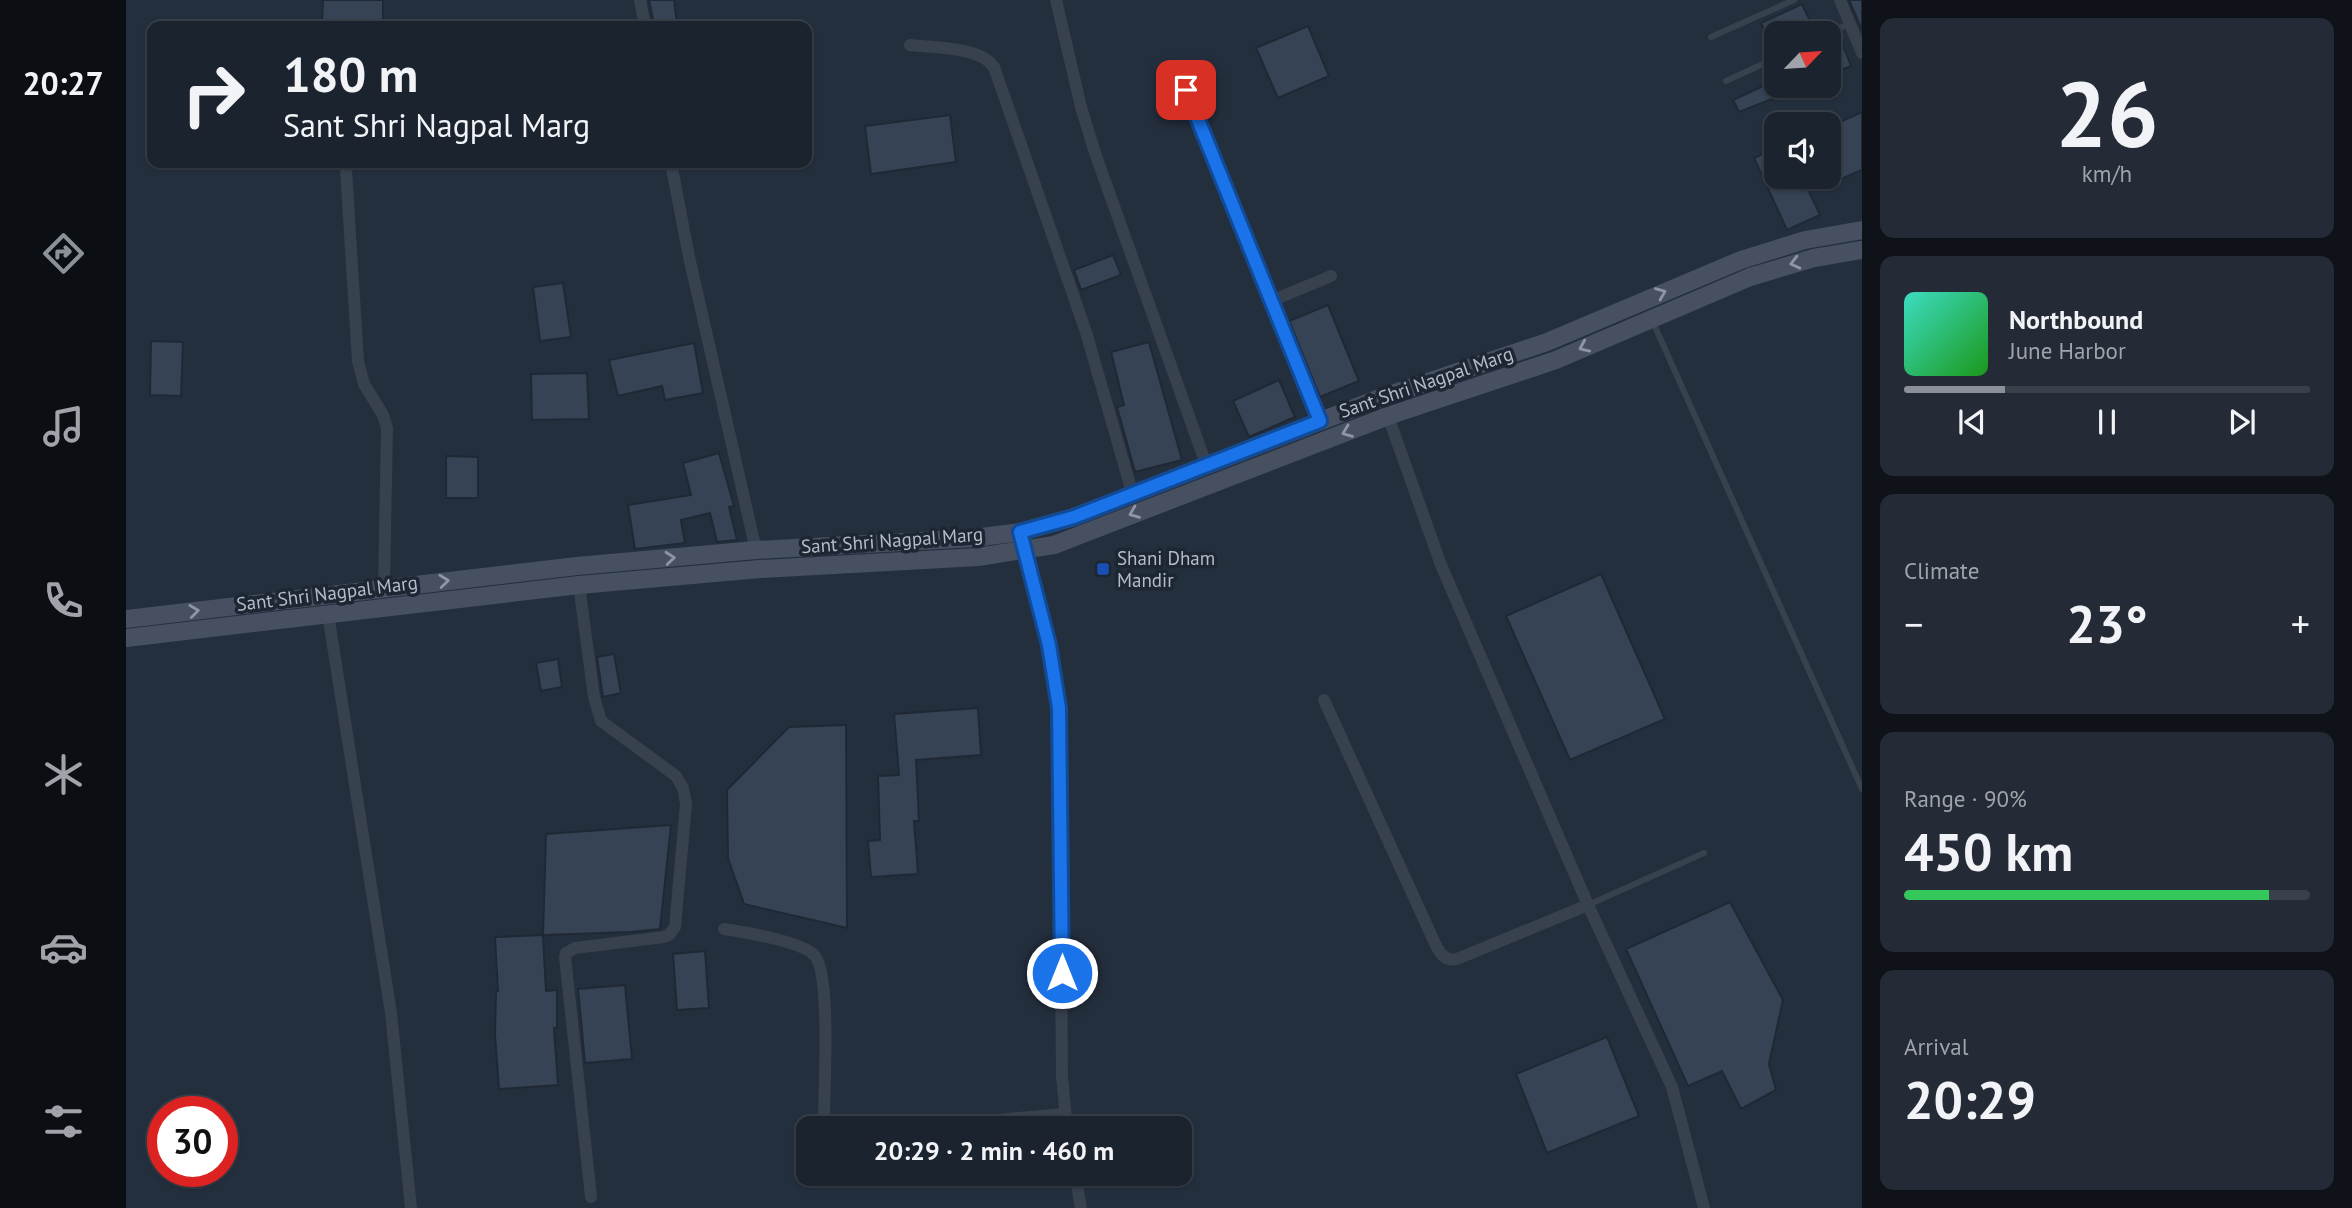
<!DOCTYPE html>
<html lang="en">
<head>
<meta charset="utf-8">
<style>
	body { margin:0; font-family:"PT Sans",sans-serif; background:#242b36; color:#f1f3f6; height:100vh; display:flex; flex-direction:column; font-size:26px; white-space:nowrap }
	* { box-sizing:border-box; margin:0 }
	p { font-size:23px; color:#a0a4aa }
	.icon { flex:none; width:38px; height:38px; fill:none; stroke:currentColor; stroke-width:2; stroke-linecap:round; stroke-linejoin:round }
	.map { position:relative; flex:1; overflow:hidden }
	.sheet { display:flex; flex-direction:column; gap:18px; padding:18px; background:#0f1319; width:490px }
	.sheet>* { flex:none }
	.top-card { position:absolute; left:21px; top:21px; width:665px; height:147px; border-radius:14px; box-shadow:0 2px 5px #0004,0 0 0 2px #39404a; background:#1b232e; color:#f1f3f6; overflow:hidden }
	.needle { width:46px; rotate:65deg }
	.buttons { position:absolute; left:1638px; top:21px; display:grid; gap:14px }
	.buttons a { display:grid; place-items:center; width:77px; height:77px; border-radius:14px; background:#1b232e; box-shadow:0 2px 5px #0004,0 0 0 2px #39404a; font-size:35px }
	.speed { position:absolute; left:21px; top:1096px; display:flex; gap:14px; font-size:35px; font-weight:700; text-align:center }
	.speed>* { display:grid; place-content:center; width:91px; height:91px; border-radius:50%; background:#1b232e; box-shadow:0 2px 5px #0004,0 0 0 2px #39404a; line-height:1 }
	.speed .limit { border:10px solid #d22; background:#fff; color:#111 }
	.pin { position:absolute; display:grid; place-items:center; width:60px; height:60px; color:#fff; margin:-30px; border-radius:14px; box-shadow:0 4px 10px #0006 }
	.me { position:absolute; width:77px; margin:-38px; rotate:0deg; stroke-linejoin:round; filter:drop-shadow(0 0 5px #0008) }
	.turn { display:flex; align-items:center; gap:24px; height:147px; padding:0 21px; font-size:32px }
	.turn .icon { width:91px; height:91px; stroke-width:2.5 }
	.turn b { display:block; font-size:49px; line-height:60px }
	.big { font-size:52px; font-weight:700; line-height:1.1 }
	.sheet .tile { flex:1; display:flex; flex-direction:column; justify-content:center; gap:10px; min-width:0; padding:0 24px; border-radius:14px; background:#242b36 }
	.sheet .dial { align-items:center; gap:0 }
	.dial b { font-size:91px; line-height:1 }
	.song { display:flex; align-items:center; gap:21px }
	.cover { width:84px; height:84px; border-radius:10px; background:linear-gradient(135deg,hsl(170 70% 55%),hsl(120 70% 35%)) }
	.played { height:7px; border-radius:4px; background:linear-gradient(90deg,#8c9099 25%,#39404a 25%) }
	.keys { display:flex; justify-content:space-around; direction:ltr }
	.heat { display:flex; justify-content:space-between; align-items:center; font-size:38px; direction:ltr }
	.charge { height:10px; border-radius:5px; background:linear-gradient(90deg,#34c759 90%,#39404a 0) }
	.trip { position:absolute; left:670px; top:1116px; width:396px; height:70px; border-radius:14px; background:#1b232e; box-shadow:0 2px 5px #0004,0 0 0 2px #39404a; font-weight:700; line-height:70px; text-align:center }
	main { display:flex; flex:1; min-height:0 }
	.menu { display:flex; flex-direction:column; width:126px; justify-content:space-around; align-items:center; background:#0b0e12; color:#a0a4aa }
	.menu .icon { width:49px; height:49px }
	.menu .selected { color:#8c9099 }
	.menu b { font-size:32px; color:#f1f3f6 }
	.map>svg:first-child { display:block }
</style>
</head>
<body>
<main>
<nav class="menu">
<b>20:27</b>
<svg class="icon selected" aria-label="directions" viewBox="0 0 24 24"><path d="M12 3l9 9-9 9-9-9zM9 14v-3h6M13 9l2 2-2 2"/></svg>
<svg class="icon" aria-label="music" viewBox="0 0 24 24"><path d="M9 18V5l10-2v13"/><circle cx="6" cy="18" r="3"/><circle cx="16" cy="16" r="3"/></svg>
<svg class="icon" aria-label="phone" viewBox="0 0 24 24"><path d="M5 4h4l2 5-3 2q2 4 5 5l2-3 5 2v4C11 20 4 13 5 4z"/></svg>
<svg class="icon" aria-label="climate" viewBox="0 0 24 24"><path d="M12 3v18M4 7l16 10M4 17L20 7"/></svg>
<svg class="icon" aria-label="car" viewBox="0 0 24 24"><path d="M5 17H2v-5l4-1 3-4h7l3 4 3 1v5h-3M9 17h6M6 11h13"/><circle cx="7" cy="17" r="2"/><circle cx="17" cy="17" r="2"/></svg>
<svg class="icon" aria-label="filters" viewBox="0 0 24 24"><path d="M4 7h16M4 17h16"/><circle cx="9" cy="7" r="2"/><circle cx="15" cy="17" r="2"/></svg>
</nav>
<div class="map">
<svg width="1736" height="1208" viewBox="0 0 1736 1208">
	<rect width="100%" height="100%" fill="#242f3e"/>
	<path fill="#364354" stroke="#1f2835" stroke-width="2" d="M197,0H257V26H196Z
		M523,0H548L551,23L528,25Z
		M1723,0H1736V30Z
		M1676,4L1686,25L1668,33H1650L1649,53L1635,23Z
		M1182,26L1203,76L1152,98L1130,48Z
		M1718,48L1725,66L1703,75V54Z
		M1650,80V86H1679L1613,112L1607,100Z
		M1736,112V170L1706,183L1703,175V127Z
		M824,115L830,162L745,174L739,126Z
		M1650,148V177H1676L1694,215L1661,230L1628,158Z
		M987,255L995,275L955,290L948,270Z
		M437,283L445,337L414,341L407,287Z
		M1202,305L1233,381L1194,397L1163,321Z
		M25,341L57,342L55,396L24,395Z
		M1023,342L1056,460L1009,472L991,407L998,405L985,352Z
		M568,343L577,393L539,400L536,386L492,396L483,360Z
		M461,373L463,419L406,420L405,374Z
		M1153,380L1169,417L1123,437L1107,401Z
		M593,453L608,506L603,507L611,540L591,542L584,513L555,520L559,543L509,549L502,505L565,495L557,463Z
		M320,456L352,457V498H320Z
		M1475,574L1539,719L1444,760L1380,616Z
		M488,654L495,693L477,697L471,657Z
		M432,659L436,687L415,691L410,663Z
		M852,708L855,755L790,760L793,821H788L792,874L745,877L742,841L754,840L752,776L773,775L768,714Z
		M720,725L721,928L618,904L602,858L601,790L663,727Z
		M545,825L534,929L505,932L417,935L420,834Z
		M1604,902L1657,1000L1643,1064L1650,1090L1615,1109L1596,1071L1562,1086L1500,949Z
		M417,935L420,991L431,990V1028H428L432,1085L373,1089L369,1035L370,991H372L369,937Z
		M579,951L583,1008L551,1010L547,954Z
		M499,985L506,1059L459,1063L452,989Z
		M1481,1037L1513,1116L1421,1153L1390,1074Z"/>
	<g fill="none" stroke-linecap="round" stroke-linejoin="round">
		<path stroke="#38414e" stroke-width="6" d="M1703,33L1723,24
			M1585,37L1668,0
			M1600,81L1650,58
			M1526,320L1736,789
			M1462,905L1578,853"/>
		<path stroke="#38414e" stroke-width="12" d="M514,0L519,26
			M930,0L955,107L969,153L1080,464
			M1714,0L1736,53
			M784,45C808,48 853,46 868,67L960,332L1006,492
			M1050,66L1194,421
			M545,163L563,257L630,550
			M220,170L232,361L238,384L257,415L261,428L258,587
			M1145,301L1205,276
			M1262,416L1315,565L1462,905L1546,1087L1578,1208
			M896,542L923,645L933,708L936,1076L941,1129
			M453,585L468,697L475,721L550,776L557,788L560,804L549,927L543,935L538,937L449,948L440,953L439,957L465,1197
			M202,614L265,1013L285,1208
			M1198,700L1307,939C1312,950 1317,962 1331,959L1462,905
			M598,929C617,932 678,942 689,956C705,975 698,1090 698,1120L700,1129
			M770,1129L938,1114
			M949,1174L955,1208"/>
		<path stroke="#465061" stroke-width="18" d="M0,619L451,566L630,550L848,538L894,532L948,517L1254,398L1421,342L1615,260L1679,240L1736,230
			M0,638L453,585L634,569L852,557L928,545L1262,416L1430,360L1624,277L1688,258L1736,250"/>
	</g>
	<defs><path id="oneway-chevron" d="M-2-3.5L2.5 0L-2 3.5" fill="none" stroke-width="1.6" stroke-linecap="round" stroke-linejoin="round" transform="scale(1.75)"/></defs>
	<g stroke="#8e96a5">
		<use href="#oneway-chevron" transform="translate(1669 263) rotate(166)"/>
		<use href="#oneway-chevron" transform="translate(1535 293) rotate(-22)"/>
		<use href="#oneway-chevron" transform="translate(1458 347) rotate(156)"/>
		<use href="#oneway-chevron" transform="translate(1221 432) rotate(159)"/>
		<use href="#oneway-chevron" transform="translate(1008 513) rotate(158)"/>
		<use href="#oneway-chevron" transform="translate(544 558) rotate(-5)"/>
		<use href="#oneway-chevron" transform="translate(318 581) rotate(-6)"/>
		<use href="#oneway-chevron" transform="translate(68 611) rotate(-7)"/>
	</g>
	<g fill="none" stroke-linecap="round" stroke-linejoin="round">
		<defs>
			<path id="route" d="M936,973L933,708L923,645L894,532L948,517L1194,421L1060,90"/>
		</defs>
		<use href="#route" stroke="#114b97" stroke-width="18"/>
		<use href="#route" stroke="#1a73e8" stroke-width="12"/>
	</g>
	<rect fill="#1a4fb4" stroke="#1d2633" stroke-width="2.5" x="970" y="562" width="14" height="14" rx="3.5"/>
	<g text-anchor="middle" dominant-baseline="central" stroke-width="7" stroke-linejoin="round" paint-order="stroke">
		<g font-size="19" fill="#b4bcc9" stroke="#1d2633">
			<text transform="translate(1300 382) rotate(-19)">Sant Shri Nagpal Marg</text>
			<text transform="translate(766 540) rotate(-4)">Sant Shri Nagpal Marg</text>
			<text transform="translate(201 593) rotate(-7)">Sant Shri Nagpal Marg</text>
		</g>
		<g font-size="19" fill="#b4bcc9" stroke="#1d2633" text-anchor="start">
			<text x="991" y="558">Shani Dham<tspan x="991" dy="22">Mandir</tspan></text>
		</g>
	</g>
</svg>
<div class="buttons">
<a><svg class="needle" viewBox="-14 -14 28 28"><path d="M0-13l5 13h-10z" fill="#e53935"/><path d="M0 13l5-13h-10z" fill="#a0a4aa"/></svg></a>
<a><svg class="icon" aria-label="sound" viewBox="0 0 24 24"><path d="M4 9h4l5-4v14l-5-4H4zM17 9q2 3 0 6"/></svg></a>
</div>
<div class="speed"><div class="limit">30</div></div>
<div class="pin" style="left:1060px;top:90px;background:#d93025"><svg class="icon" aria-label="arrive" viewBox="0 0 24 24"><path d="M6 21V4h12l-3 4 3 4H6"/></svg></div>
<svg class="me" style="left:936px;top:973px" viewBox="-20 -20 40 40"><circle r="17" fill="#1a73e8" stroke="#fff" stroke-width="3"/><path d="M0-11L8 9 0 5-8 9z" fill="#fff"/></svg>
<div class="trip">20:29 · 2 min · 460 m</div>
<div class="top-card">
<div class="turn"><svg class="icon" aria-label="right" viewBox="0 0 24 24"><path d="M7 20v-9h11M14 6l5 5-5 5"/></svg><div><b>180 m</b>Sant Shri Nagpal Marg</div></div>
</div>
</div>
<section class="sheet">
<div class="tile dial"><b>26</b><p>km/h</p></div>
<div class="tile">
<div class="song"><i class="cover"></i><div><b>Northbound</b><p>June Harbor</p></div></div>
<div class="played"></div>
<div class="keys"><svg class="icon" aria-label="previous" viewBox="0 0 24 24"><path d="M18 5L8 12l10 7zM5 5v14"/></svg><svg class="icon" aria-label="pause" viewBox="0 0 24 24"><path d="M8 5v14M16 5v14"/></svg><svg class="icon" aria-label="next" viewBox="0 0 24 24"><path d="M6 5l10 7-10 7zM19 5v14"/></svg></div>
</div>
<div class="tile"><p>Climate</p>
<div class="heat"><a>−</a><b class="big">23°</b><a>+</a></div>
</div>
<div class="tile"><p>Range · 90%</p><b class="big">450 km</b><div class="charge"></div></div>
<div class="tile"><p>Arrival</p><b class="big">20:29</b></div>
</section>
</main>
</body>
</html>
